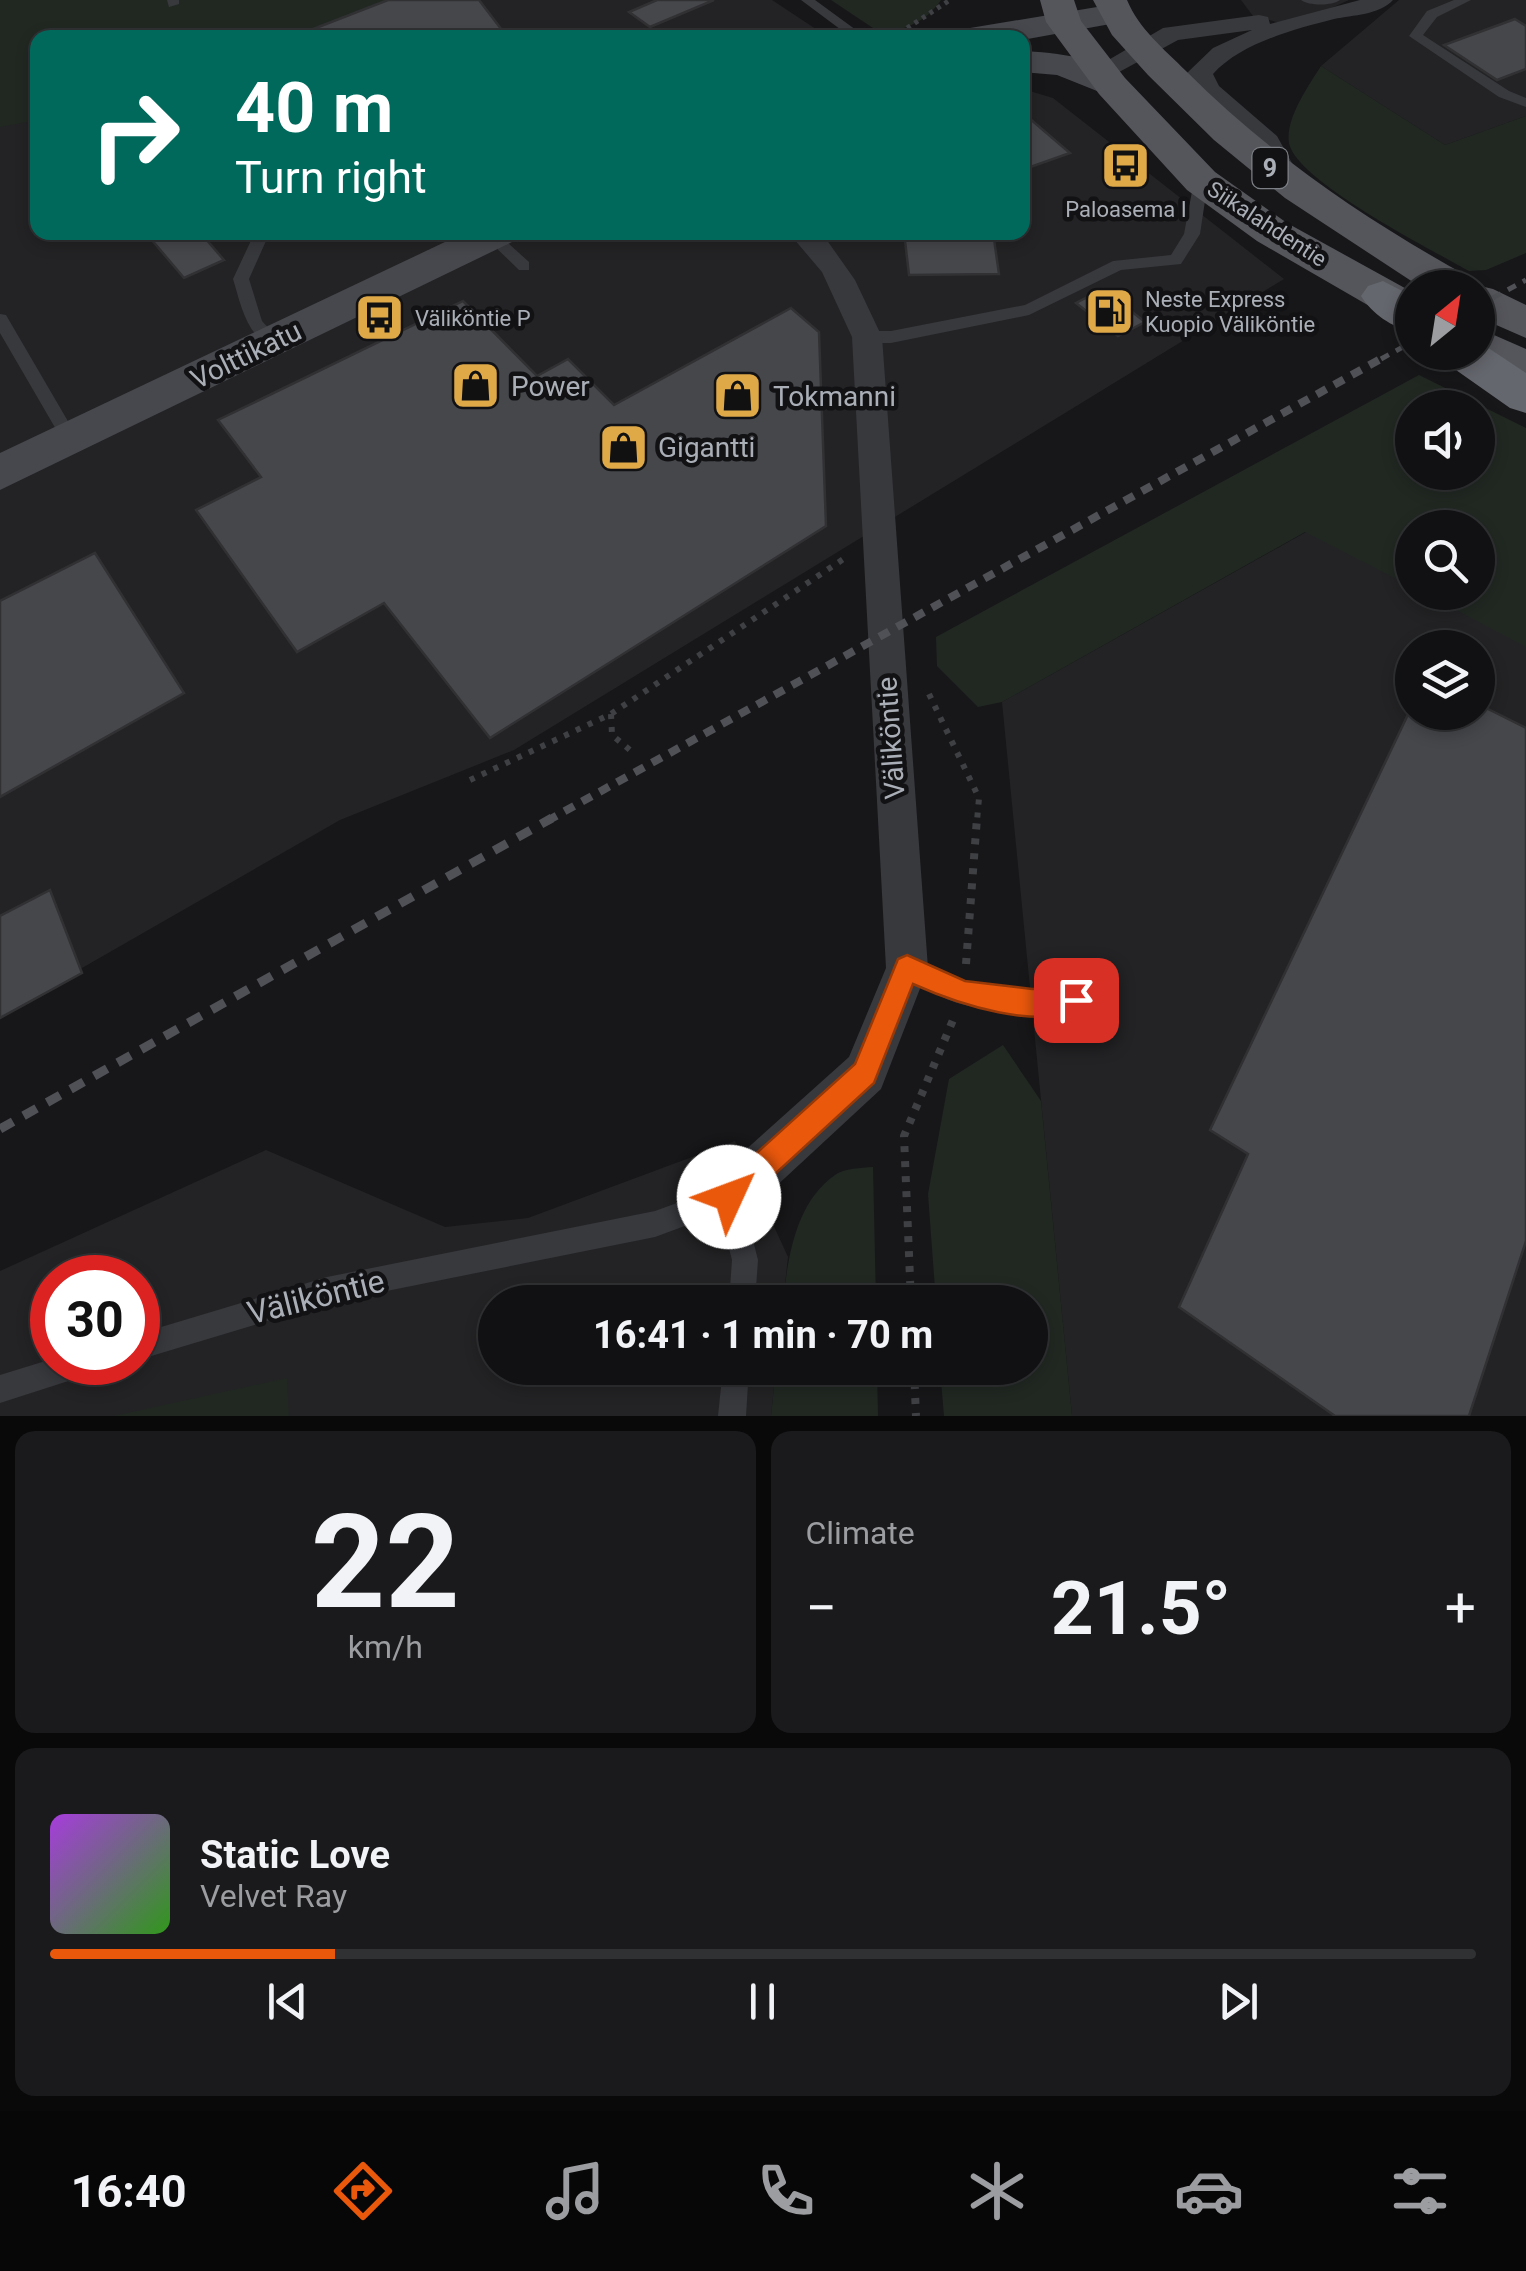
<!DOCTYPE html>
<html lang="en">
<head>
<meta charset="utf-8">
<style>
	body { margin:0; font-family:Roboto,sans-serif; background:#1a1a1c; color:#f1f3f6; height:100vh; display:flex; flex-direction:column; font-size:38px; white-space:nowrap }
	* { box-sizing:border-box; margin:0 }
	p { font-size:32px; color:#9c9da0 }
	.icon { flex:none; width:55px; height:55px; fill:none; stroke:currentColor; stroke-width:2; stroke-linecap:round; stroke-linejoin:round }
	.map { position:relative; height:1416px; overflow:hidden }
	.details { display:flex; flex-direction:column; gap:15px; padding:15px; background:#09090a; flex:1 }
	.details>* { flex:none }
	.top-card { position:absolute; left:30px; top:30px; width:1000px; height:210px; border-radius:20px; box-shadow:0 5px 15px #0003,0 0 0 2px #303133; background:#00695c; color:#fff; overflow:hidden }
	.needle { width:65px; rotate:30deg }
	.tools { position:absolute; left:1395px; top:270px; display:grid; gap:20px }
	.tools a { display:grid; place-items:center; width:100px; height:100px; border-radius:50%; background:#111113; box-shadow:0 5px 15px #0003,0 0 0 2px #303133; font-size:50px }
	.speed { position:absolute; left:30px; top:1255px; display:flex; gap:20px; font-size:50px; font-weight:700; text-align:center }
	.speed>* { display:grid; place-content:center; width:130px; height:130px; border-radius:50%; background:#111113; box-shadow:0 5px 15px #0003,0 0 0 2px #303133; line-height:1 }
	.speed .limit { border:15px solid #d22; background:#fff; color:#111 }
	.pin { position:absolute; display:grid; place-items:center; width:85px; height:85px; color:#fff; margin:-42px; border-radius:20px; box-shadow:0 5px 15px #0006 }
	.me { position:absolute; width:110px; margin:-55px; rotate:47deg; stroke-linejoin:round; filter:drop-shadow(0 0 8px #0008) }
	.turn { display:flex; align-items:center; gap:35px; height:210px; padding:0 40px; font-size:45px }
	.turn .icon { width:130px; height:130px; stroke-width:2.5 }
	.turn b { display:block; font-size:70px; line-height:85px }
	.big { font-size:75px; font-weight:700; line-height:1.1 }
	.details .card { flex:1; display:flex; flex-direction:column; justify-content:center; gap:15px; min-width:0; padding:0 35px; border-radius:20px; background:#1a1a1c }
	.details .dial { align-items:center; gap:0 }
	.dial b { font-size:130px; line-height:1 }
	.song { display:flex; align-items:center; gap:30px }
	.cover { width:120px; height:120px; border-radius:15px; background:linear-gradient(135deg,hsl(280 70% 55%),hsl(110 70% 35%)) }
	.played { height:10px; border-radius:5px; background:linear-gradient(90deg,#ea580c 20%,#303133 20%) }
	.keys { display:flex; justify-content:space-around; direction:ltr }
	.heat { display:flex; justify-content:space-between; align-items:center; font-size:55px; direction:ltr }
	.details .tiles { flex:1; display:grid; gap:15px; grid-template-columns:1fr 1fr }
	.card:last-child { grid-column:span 2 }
	.trip { position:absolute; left:478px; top:1285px; width:570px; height:100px; border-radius:50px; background:#111113; box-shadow:0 5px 15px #0003,0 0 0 2px #303133; font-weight:700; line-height:100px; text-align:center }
	.menu { display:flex; height:160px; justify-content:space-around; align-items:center; background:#070708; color:#9c9da0 }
	.menu .icon { width:70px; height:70px }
	.menu .active { color:#ea580c }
	.menu b { font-size:45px; color:#f1f3f6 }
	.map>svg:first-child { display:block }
</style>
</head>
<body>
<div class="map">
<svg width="1526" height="1416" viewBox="0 0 1526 1416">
	<rect width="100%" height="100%" fill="#171719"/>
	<path fill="#232325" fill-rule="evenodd" d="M306,0H772L828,37L205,38Z
		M1241,0H1349L1292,26L1253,16Z
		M1399,0H1526V116L1445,145L1321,66Z
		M1023,89L1053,98L1284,279L514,750L340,820L0,1015V114L37,100L38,232H1022Z
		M1424,473L1526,523V1416H1072L1002,702L1306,532ZM1412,528H1478V592H1412ZM1412,648H1478V712H1412Z
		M735,1141L788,1257L783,1302H495V1368H776L771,1416H0V1271L266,1150L445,1227L528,1218ZM52,1278H138V1362H52Z"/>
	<path fill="#212822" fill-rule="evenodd" d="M0,0H388L290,37L38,38L37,125L32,121L0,127Z
		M831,0H941C926,22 908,28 882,34Z
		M1321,66L1445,145L1526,116V253L1486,270L1469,271C1432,250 1296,181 1289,143C1285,119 1309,85 1321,66Z
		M1419,375L1526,428V647L1424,593L1478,592V528H1412V587L1305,532L1002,702L978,707L937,666L936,637ZM1412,408H1478V472H1412Z
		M1003,1045L1041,1101L1072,1416H944L940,1368H1030V1302H936L928,1194L949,1079Z
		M873,1167L876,1302H783C788,1258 795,1203 835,1175C844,1168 862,1168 873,1167Z
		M776,1368H877L878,1416H771Z
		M287,1378L289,1416H114Z"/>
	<path fill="#46474b" stroke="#313134" stroke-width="2.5" d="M388,0H479L508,38H290Z
		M657,0H714L650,27L629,12Z
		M1515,19L1526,26V69L1497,80L1444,45Z
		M1022,112L1070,153L1022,170Z
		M145,232H218L205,238L224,260L184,278Z
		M904,232H993L999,274L909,275Z
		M1103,289L1145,322L1118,336L1076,303Z
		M463,301L537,376L568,359L614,405L791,308L819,332L826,526L490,738L384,603L297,652L196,510L261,477L218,420Z
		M95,553L184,693L0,797V601Z
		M1478,704L1526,728V1241L1469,1416H1335L1179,1307L1248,1154L1210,1130L1412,706V712H1478Z
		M50,890L82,973L0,1018V916Z"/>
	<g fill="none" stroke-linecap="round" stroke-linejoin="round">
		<path stroke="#3e4044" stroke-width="5" stroke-dasharray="4 5" stroke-linecap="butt" d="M892,38L950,0"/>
		<path stroke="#3e4044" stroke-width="6" stroke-dasharray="5 8" stroke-linecap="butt" d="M929,694L979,798L977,821
			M611,714L612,735L630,750
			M470,780L611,714L848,556"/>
		<path stroke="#3e4044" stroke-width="8" stroke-dasharray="6 9" stroke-linecap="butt" d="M966,964L977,818
			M911,1302L904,1136L953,1020
			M914,1368L916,1416"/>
		<path fill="#38393d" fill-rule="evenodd" d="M167,0H179V4L169,7Z
			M801,0H815L867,38H852Z
			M1301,0H1340C1332,6 1309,6 1301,0Z
			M1454,0H1471L1437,17L1423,35L1509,91L1526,98V107L1499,97L1409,36L1427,11Z
			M1201,176L1208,181L1200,234L1181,264L1121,270L1029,315L891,343H867L859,337L867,331H891L1025,305L1113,261L1171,255L1184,234L1194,181Z
			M255,232H270L249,279L262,321L281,342L273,348C246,335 241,305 233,279Z
			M488,234H498L529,262V270H519L488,240Z
			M0,314L6,315L76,435L79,439L76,443H64L0,333Z
			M907,957L965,983L1031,991L1077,989L1085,992L1089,1000L1085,1008C1057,1020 995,1013 965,1005C943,1000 920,985 899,976L896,968L899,960Z
			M729,1184L738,1188L742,1197L758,1260L755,1302H729L732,1260L720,1213L655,1237L327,1303L138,1360V1334L327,1277L655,1211Z
			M52,1359V1362H100L96,1371L87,1375L0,1403V1375Z
			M723,1368H749L746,1416H718Z"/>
		<path fill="#38393d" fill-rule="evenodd" d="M1360,0H1393C1379,15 1353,15 1334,19C1295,29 1241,43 1213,74L1219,86L1277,136L1304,185L1300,191H1280L1257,146L1199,95L1187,73L1213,48L1252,30L1178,40L1110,77L1101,80L1088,72L1163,28L1259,15L1268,17L1270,24Z
			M788,232H819L824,236L855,280L882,337L928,968L881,1089L746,1214L729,1220L712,1214L706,1197L712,1180L849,1057L886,968L852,337L822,272Z"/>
		<path fill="#46484d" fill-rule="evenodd" d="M1115,4L1127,7L1132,14L1127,21L1022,40L953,38L958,31L970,28Z
			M1022,51C1054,52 1110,58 1130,86L1125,94L1112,97L1057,75L1022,72Z
			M466,232H519L514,241L0,490V453Z"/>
		<path fill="#55565c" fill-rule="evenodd" d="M1040,0H1074L1081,21L1125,78L1215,172L1287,223L1412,292V326L1397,322L1257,241L1187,190L1099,94L1046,22Z
			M1093,0H1127C1139,29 1164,49 1186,71C1270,155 1367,221 1471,278L1476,285L1493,289L1526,305V338L1478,317V288H1422L1285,198L1214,140L1148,75L1112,35Z
			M1478,328L1526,349V384L1462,355L1478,352Z"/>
		<path fill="#65676e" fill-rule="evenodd" d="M1383,281L1412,296V332C1392,327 1372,314 1361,296L1368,286Z
			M1478,341L1526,373V413L1510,408L1446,363L1440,352H1478Z"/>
		<path stroke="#4f5156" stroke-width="5" stroke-dasharray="9 8" stroke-linecap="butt" d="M1478,306L1526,280
			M1381,359L1412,342"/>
		<path stroke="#4f5156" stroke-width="8" stroke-dasharray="11 9" stroke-linecap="butt" d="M547,821L1386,356"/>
		<path stroke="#4f5156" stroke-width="9" stroke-dasharray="15 12" stroke-linecap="butt" d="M0,1129L552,818"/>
	</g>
	<path fill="#ea580c" stroke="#983908" stroke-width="2.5" d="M907,955L965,981L1032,989L1076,987L1086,991L1090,1000L1086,1009C1036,1030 960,1005 913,984L874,1083L739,1207L729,1211L719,1207L715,1197L719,1187L855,1064L898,959Z"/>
	<defs>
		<symbol id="bus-square" viewBox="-11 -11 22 22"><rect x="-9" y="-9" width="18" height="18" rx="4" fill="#dfa948" stroke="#121214"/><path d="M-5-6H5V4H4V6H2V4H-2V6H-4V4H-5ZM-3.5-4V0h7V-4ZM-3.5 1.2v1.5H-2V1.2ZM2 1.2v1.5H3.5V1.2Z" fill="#111"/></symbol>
		<symbol id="fuel-square" viewBox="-11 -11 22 22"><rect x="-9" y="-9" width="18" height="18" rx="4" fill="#dfa948" stroke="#121214"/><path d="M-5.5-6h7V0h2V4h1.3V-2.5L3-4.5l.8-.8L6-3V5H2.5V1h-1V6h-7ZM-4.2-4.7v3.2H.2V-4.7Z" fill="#111"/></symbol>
		<symbol id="shop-square" viewBox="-11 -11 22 22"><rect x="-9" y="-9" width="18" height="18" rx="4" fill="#dfa948" stroke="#121214"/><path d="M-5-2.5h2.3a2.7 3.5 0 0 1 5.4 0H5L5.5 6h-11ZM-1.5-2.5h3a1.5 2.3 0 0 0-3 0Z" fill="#111"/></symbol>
	</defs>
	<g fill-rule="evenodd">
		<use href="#bus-square" x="1098" y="138" width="55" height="55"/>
		<use href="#fuel-square" x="1082" y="284" width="55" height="55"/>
		<use href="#bus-square" x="352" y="290" width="55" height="55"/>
		<use href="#shop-square" x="448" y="358" width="55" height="55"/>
		<use href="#shop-square" x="710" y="368" width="55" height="55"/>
		<use href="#shop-square" x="596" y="420" width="55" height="55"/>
	</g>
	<g text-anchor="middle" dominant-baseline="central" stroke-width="9" stroke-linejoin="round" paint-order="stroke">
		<g font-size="22" fill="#aaafb7" stroke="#121214" text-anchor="start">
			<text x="1126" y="209" text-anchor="middle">Paloasema I</text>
			<text x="1145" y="299">Neste Express<tspan x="1145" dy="25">Kuopio Väliköntie</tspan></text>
			<text x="415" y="318">Väliköntie P</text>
		</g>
		<g font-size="22" fill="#aaafb7" stroke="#121214">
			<text transform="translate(1267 224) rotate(33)">Siikalahdentie</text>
		</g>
		<rect fill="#121214" stroke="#7c8086" stroke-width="2.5" x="1252.5" y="148" width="35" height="40" rx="8"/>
		<g font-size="25" font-weight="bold" fill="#aaafb7">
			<text x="1270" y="168">9</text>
		</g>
		<g font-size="28" fill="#aaafb7" stroke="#121214">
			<text transform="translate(246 355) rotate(-26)">Volttikatu</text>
			<text transform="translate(891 738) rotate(-94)">Väliköntie</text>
		</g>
		<g font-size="28" fill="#aaafb7" stroke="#121214" text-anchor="start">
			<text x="511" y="386">Power</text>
			<text x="773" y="396">Tokmanni</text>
			<text x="658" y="447">Gigantti</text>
		</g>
		<g font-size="32" fill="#aaafb7" stroke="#121214">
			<text transform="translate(316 1297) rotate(-14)">Väliköntie</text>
		</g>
	</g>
</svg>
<div class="tools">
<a><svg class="needle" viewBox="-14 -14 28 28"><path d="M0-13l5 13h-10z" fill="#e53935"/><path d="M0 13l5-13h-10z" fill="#9c9da0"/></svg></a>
<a><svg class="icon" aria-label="sound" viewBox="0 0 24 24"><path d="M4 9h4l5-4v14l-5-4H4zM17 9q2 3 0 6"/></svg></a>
<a><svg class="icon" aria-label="search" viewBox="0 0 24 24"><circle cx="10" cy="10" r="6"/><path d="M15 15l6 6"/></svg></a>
<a><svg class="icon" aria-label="layers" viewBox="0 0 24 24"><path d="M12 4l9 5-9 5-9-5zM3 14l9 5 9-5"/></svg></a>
</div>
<div class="speed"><div class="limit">30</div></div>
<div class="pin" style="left:1076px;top:1000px;background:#d93025"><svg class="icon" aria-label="arrive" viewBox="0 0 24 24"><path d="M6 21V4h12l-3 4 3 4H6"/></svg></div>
<svg class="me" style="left:729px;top:1197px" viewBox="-20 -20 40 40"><circle r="19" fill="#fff"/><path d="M0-13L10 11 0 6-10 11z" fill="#ea580c"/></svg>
<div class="trip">16:41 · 1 min · 70 m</div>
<div class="top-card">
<div class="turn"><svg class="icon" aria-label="right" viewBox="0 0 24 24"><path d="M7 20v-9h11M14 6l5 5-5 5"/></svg><div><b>40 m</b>Turn right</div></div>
</div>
</div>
<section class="details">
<div class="tiles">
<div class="card dial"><b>22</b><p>km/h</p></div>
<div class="card"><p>Climate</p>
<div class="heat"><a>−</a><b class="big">21.5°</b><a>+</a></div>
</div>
<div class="card">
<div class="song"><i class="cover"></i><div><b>Static Love</b><p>Velvet Ray</p></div></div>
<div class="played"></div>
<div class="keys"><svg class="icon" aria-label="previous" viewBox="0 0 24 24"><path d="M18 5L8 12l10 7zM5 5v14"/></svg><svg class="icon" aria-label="pause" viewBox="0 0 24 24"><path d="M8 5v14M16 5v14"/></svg><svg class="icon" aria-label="next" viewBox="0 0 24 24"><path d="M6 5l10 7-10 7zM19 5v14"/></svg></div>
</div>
</div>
</section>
<nav class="menu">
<b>16:40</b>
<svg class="icon active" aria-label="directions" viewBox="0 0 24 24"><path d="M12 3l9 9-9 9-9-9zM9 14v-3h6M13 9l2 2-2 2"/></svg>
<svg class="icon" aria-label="music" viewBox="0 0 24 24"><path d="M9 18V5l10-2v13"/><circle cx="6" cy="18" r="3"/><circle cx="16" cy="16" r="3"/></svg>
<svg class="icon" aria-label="phone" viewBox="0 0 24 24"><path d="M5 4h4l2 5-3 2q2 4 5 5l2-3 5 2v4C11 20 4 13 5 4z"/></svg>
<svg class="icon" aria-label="climate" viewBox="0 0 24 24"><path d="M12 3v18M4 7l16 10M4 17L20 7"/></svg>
<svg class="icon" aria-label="car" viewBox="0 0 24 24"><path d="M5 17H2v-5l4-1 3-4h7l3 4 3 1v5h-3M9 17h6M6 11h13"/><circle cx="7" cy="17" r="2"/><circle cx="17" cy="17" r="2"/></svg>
<svg class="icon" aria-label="filters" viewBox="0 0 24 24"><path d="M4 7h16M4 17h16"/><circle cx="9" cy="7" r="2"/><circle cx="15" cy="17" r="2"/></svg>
</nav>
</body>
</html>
